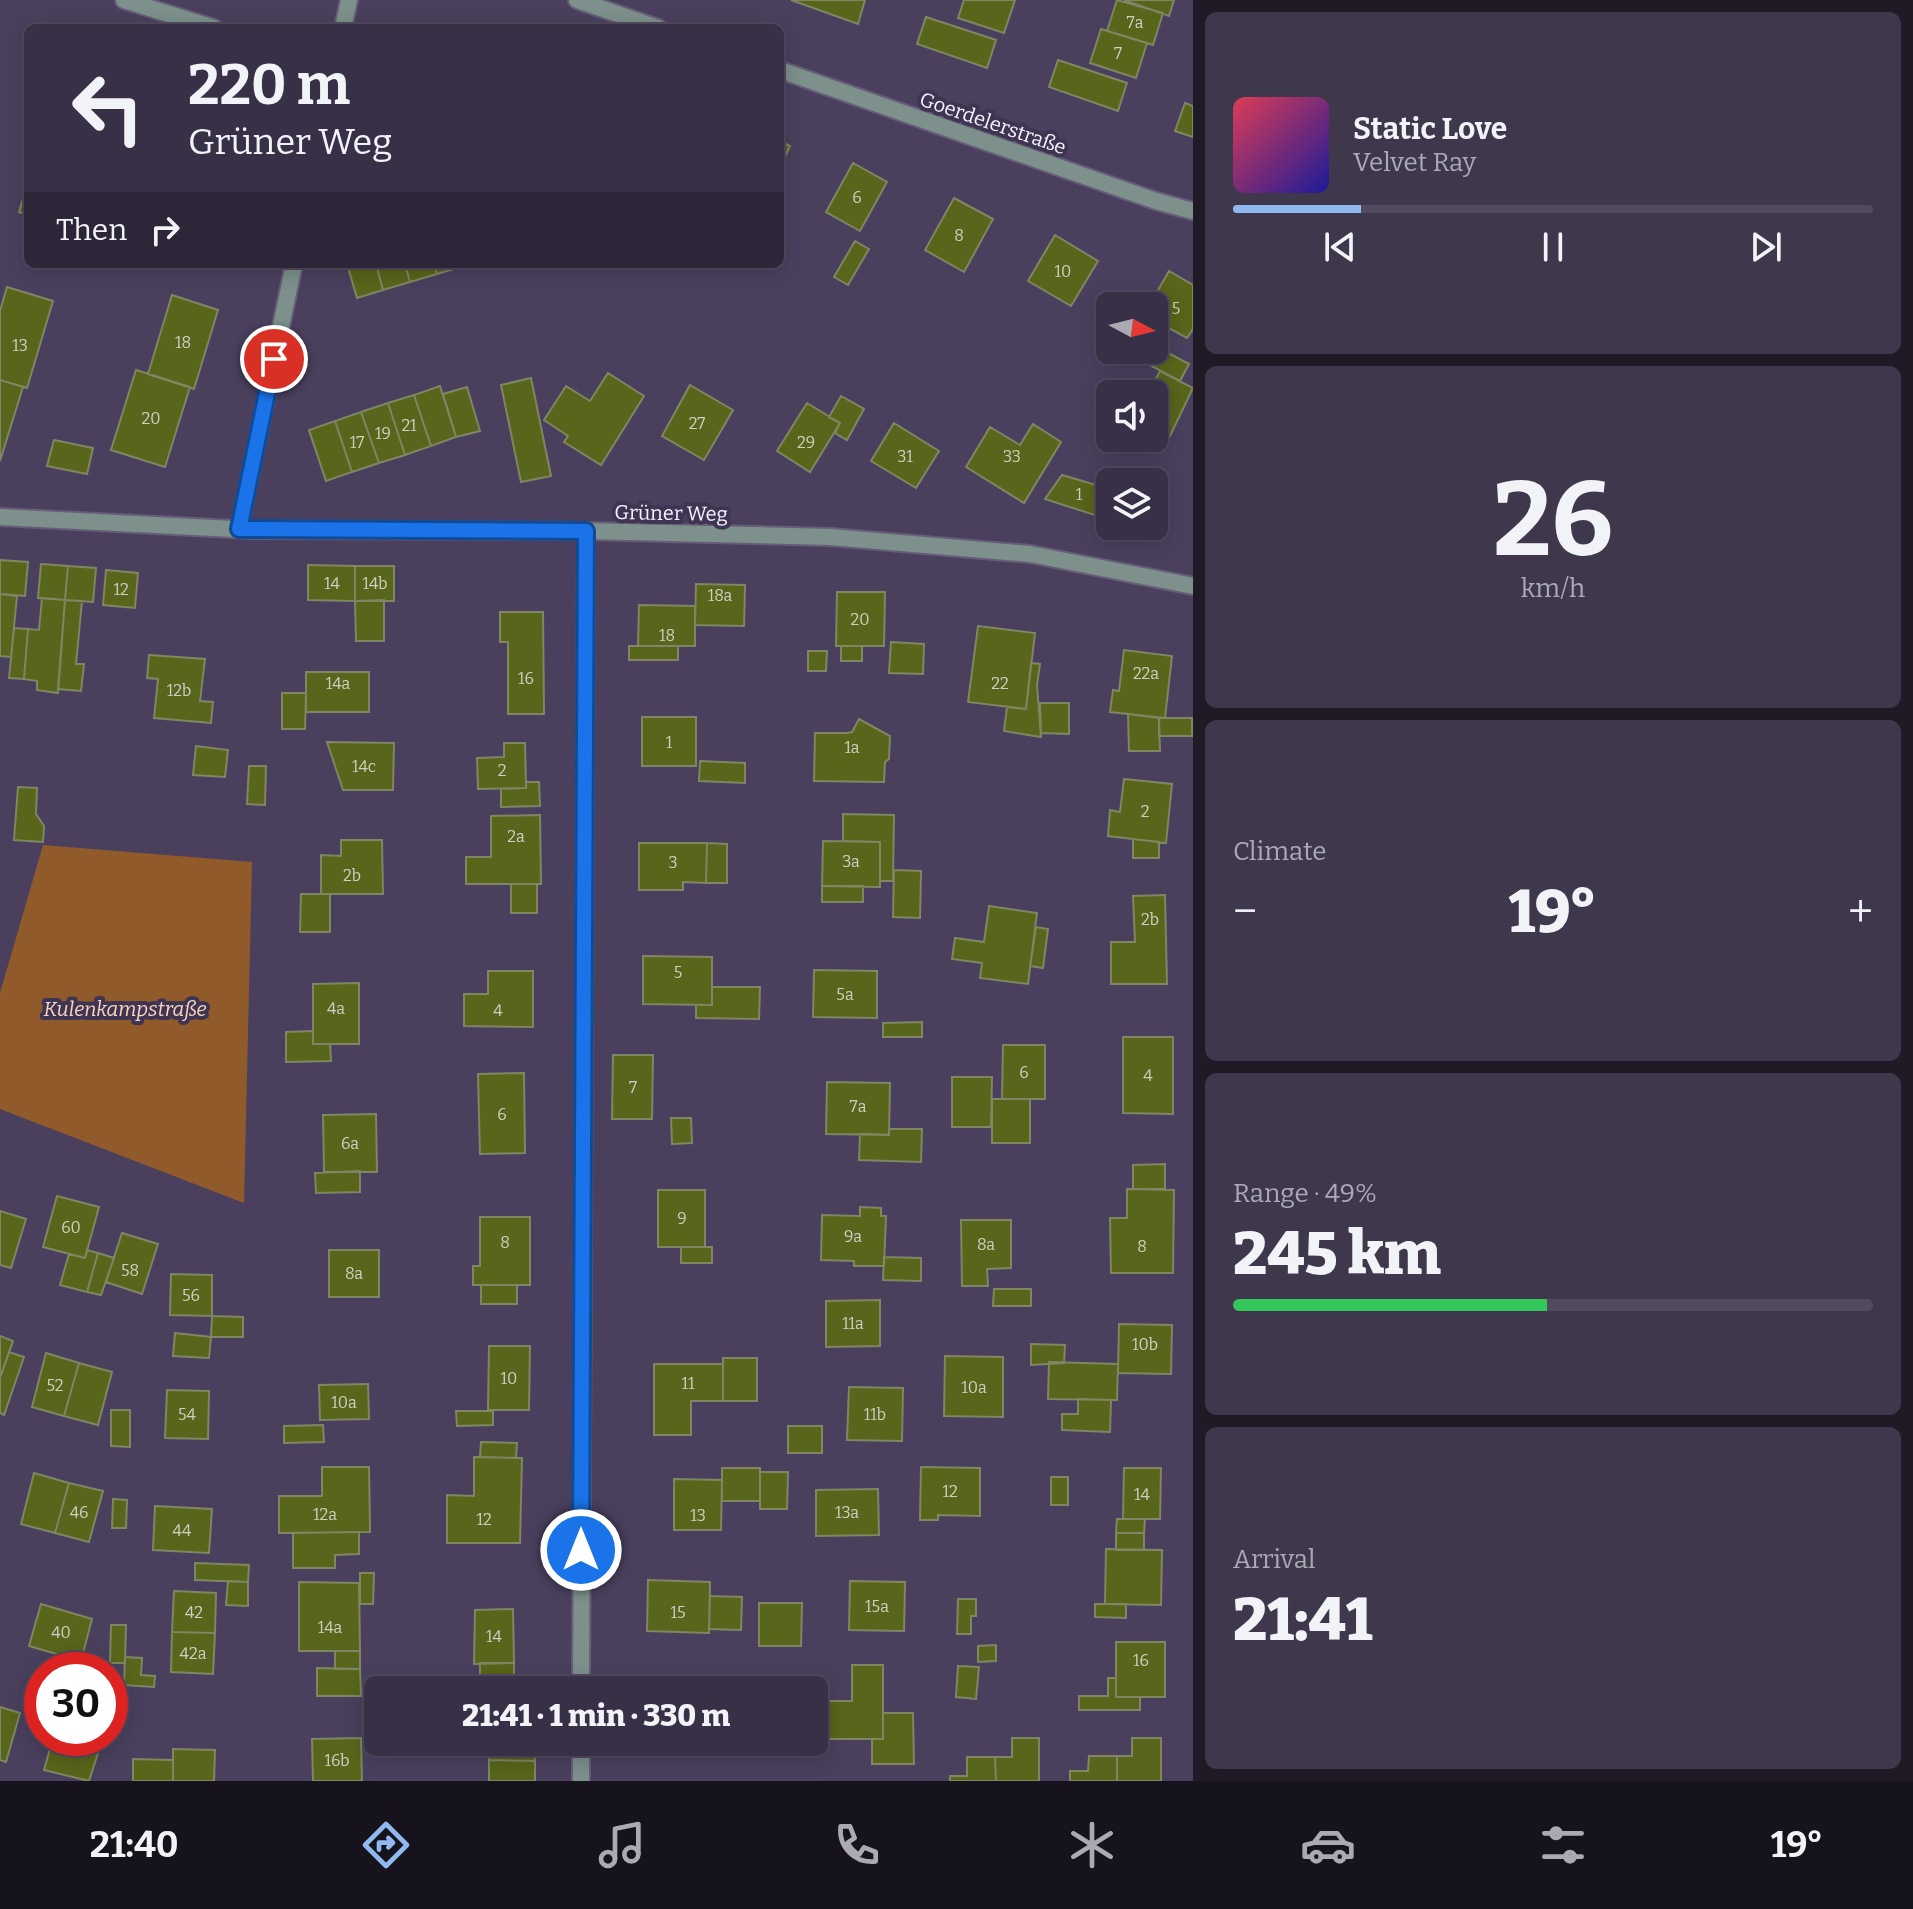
<!DOCTYPE html>
<html lang="en">
<head>
<meta charset="utf-8">
<style>
	body { margin:0; font-family:Bitter,serif; background:#3f384d; color:#f1f3f6; height:100vh; display:flex; flex-direction:column; font-size:30px; white-space:nowrap }
	* { box-sizing:border-box; margin:0 }
	p { font-size:26px; color:#aba9b3 }
	.icon { flex:none; width:44px; height:44px; fill:none; stroke:currentColor; stroke-width:2; stroke-linecap:round; stroke-linejoin:round }
	.map { position:relative; flex:1; overflow:hidden }
	.details { display:flex; flex-direction:column; gap:12px; padding:12px; background:#1f1a26; width:720px }
	.details>* { flex:none }
	.hud { position:absolute; left:24px; top:24px; width:760px; height:244px; border-radius:12px; box-shadow:0 4px 20px #0003,0 0 0 2px #524b5f; background:#383046; color:#f1f3f6; overflow:hidden }
	.needle { width:52px; rotate:97deg }
	.tools { position:absolute; left:1096px; top:292px; display:grid; gap:16px }
	.tools a { display:grid; place-items:center; width:72px; height:72px; border-radius:12px; background:#383046; box-shadow:0 4px 20px #0003,0 0 0 2px #524b5f; font-size:40px }
	.speed { position:absolute; left:24px; top:1652px; display:flex; gap:16px; font-size:40px; font-weight:700; text-align:center }
	.speed>* { display:grid; place-content:center; width:104px; height:104px; border-radius:50%; background:#383046; box-shadow:0 4px 20px #0003,0 0 0 2px #524b5f; line-height:1 }
	.speed .limit { border:12px solid #d22; background:#fff; color:#111 }
	.pin { position:absolute; display:grid; place-items:center; width:68px; height:68px; color:#fff; margin:-34px; border:4px solid #fff; border-radius:50%; box-shadow:0 2px 8px #0007 }
	.me { position:absolute; width:88px; margin:-44px; rotate:0deg; stroke-linejoin:round; filter:drop-shadow(0 0 6px #0008) }
	.turn { display:flex; align-items:center; gap:28px; height:168px; padding:0 32px; font-size:36px }
	.turn .icon { width:104px; height:104px; stroke-width:2.5 }
	.turn b { display:block; font-size:56px; line-height:68px }
	.then { display:flex; align-items:center; height:76px; padding:0 32px; background:#0003; gap:16px; font-size:30px }
	.big { font-size:60px; font-weight:800; line-height:1.1 }
	.details .widget { flex:1; display:flex; flex-direction:column; justify-content:center; gap:12px; min-width:0; padding:0 28px; border-radius:12px; background:#3f384d }
	.details .dial { align-items:center; gap:0 }
	.dial b { font-size:104px; line-height:1 }
	.song { display:flex; align-items:center; gap:24px }
	.cover { width:96px; height:96px; border-radius:12px; background:linear-gradient(135deg,hsl(350 70% 55%),hsl(240 70% 35%)) }
	.played { height:8px; border-radius:4px; background:linear-gradient(90deg,#90b9f0 20%,#524b5f 20%) }
	.keys { display:flex; justify-content:space-around; direction:ltr }
	.heat { display:flex; justify-content:space-between; align-items:center; font-size:44px; direction:ltr }
	.charge { height:12px; border-radius:6px; background:linear-gradient(90deg,#34c759 49%,#524b5f 0) }
	.trip { position:absolute; left:364px; top:1676px; width:464px; height:80px; border-radius:12px; background:#383046; box-shadow:0 4px 20px #0003,0 0 0 2px #524b5f; font-weight:800; line-height:80px; text-align:center }
	.menu { display:flex; height:128px; justify-content:space-around; align-items:center; background:#16131c; color:#aba9b3 }
	.menu .icon { width:56px; height:56px }
	.menu .on { color:#90b9f0 }
	.menu b { font-size:36px; color:#f1f3f6 }
	main { display:flex; flex:1; min-height:0 }
	.map>svg:first-child { display:block }
</style>
</head>
<body>
<main>
<div class="map">
<svg width="1193" height="1781" viewBox="0 0 1193 1781">
	<rect width="100%" height="100%" fill="#4a405e"/>
	<path fill="#915a2b" d="M43,845L252,862L244,1203L0,1109V993Z"/>
	<path fill="#58651a" stroke="#7e8663" stroke-width="2" d="M791,0H865L858,24Z
		M964,0H1015L1004,33L958,18Z
		M1117,0L1163,13L1153,45L1107,31Z
		M1124,0H1174L1169,16Z
		M926,17L996,40L987,68L917,44Z
		M1101,29L1147,43L1136,78L1090,63Z
		M1058,60L1127,83L1118,111L1049,87Z
		M1185,103L1193,106V137L1175,131Z
		M780,141L790,146L780,168Z
		M853,163L887,182L860,231L826,212Z
		M28,182V215L19,212Z
		M954,198L993,219L964,272L925,250Z
		M1055,235L1098,261L1071,306L1028,281Z
		M855,241L869,249L848,285L834,277Z
		M347,264H376L383,290L357,298Z
		M376,264H405L410,282L383,290Z
		M405,264H434L437,274L410,282Z
		M434,264H464V266L437,274Z
		M1169,271L1193,285V329L1187,338L1154,320L1165,297L1157,292Z
		M7,287L53,301L27,388L0,380V311Z
		M172,295L218,310L194,389L148,374Z
		M1155,346L1189,364L1180,381L1146,363Z
		M136,370L190,387L165,467L111,450Z
		M1160,371L1193,388L1170,436L1154,427V394H1148Z
		M608,373L644,396L601,465L564,442L568,436L544,420L566,386L590,401Z
		M531,378L551,476L521,482L501,385Z
		M0,380L23,387L0,461Z
		M690,385L733,410L704,460L662,436Z
		M440,386L456,437L431,446L414,395Z
		M467,387L480,431L456,437L443,394Z
		M414,395L431,446L405,455L388,403Z
		M841,396L864,409L847,440L835,433L840,423L829,417Z
		M388,403L405,455L379,463L361,412Z
		M807,403L840,423L810,472L777,451Z
		M361,412L379,463L352,472L335,421Z
		M335,421L352,472L326,481L309,430Z
		M894,423L939,451L916,488L871,461Z
		M1033,424L1061,442L1024,503L966,467L990,427L1020,445Z
		M54,440L93,448L87,474L47,466Z
		M1127,468L1164,481L1154,514V482H1122Z
		M1062,475L1110,489V520L1045,499Z
		M0,560L28,562L25,596L0,594Z
		M41,564L68,566L65,600L38,598Z
		M308,565L355,566V601L308,600Z
		M68,566L96,568L93,602L65,600Z
		M355,566H394V601H355Z
		M106,570L138,573L135,608L103,605Z
		M696,584L745,585L744,626L695,625Z
		M837,592H885L884,646H836Z
		M0,594L17,596L11,657L0,656Z
		M42,598L65,600L58,693L37,690V681L24,679L28,629L39,630Z
		M65,600L82,601L76,664H84L81,691L58,689Z
		M384,600V641H356L355,601Z
		M639,605L695,606V646H638Z
		M500,612H543L544,714H508V642H500Z
		M978,626L1035,633L1026,709L968,702Z
		M14,628L28,629L24,679L9,678Z
		M891,642L924,644L923,674L889,673Z
		M629,646H678V660H629Z
		M841,646H862V661H841Z
		M1124,650L1172,656L1165,718L1110,712L1113,690L1119,691Z
		M808,651H827L826,671H808Z
		M149,655L205,659L200,701L213,702L211,723L154,718L158,679L147,678Z
		M1031,663L1040,664L1037,685L1041,737L1004,731L1007,707L1026,709Z
		M306,672H369V712H306Z
		M282,693H306L305,729H282Z
		M1040,703H1069V734L1041,733Z
		M1128,714L1159,718L1160,751H1129Z
		M642,717H696V766H642Z
		M1159,718H1192V736H1159Z
		M859,719L890,736L889,759L885,762L884,782L814,781L815,733H847L852,732Z
		M327,742L394,743L393,790H343Z
		M504,743H525L526,788L478,789L477,758L504,757Z
		M196,746L228,750L225,777L193,775Z
		M700,761L745,763V783L699,781Z
		M249,766H266L265,805L247,804Z
		M1124,779L1172,784L1166,843L1108,836L1110,810L1120,812Z
		M526,782H539L540,806L501,807V789L526,788Z
		M18,787L37,788L36,814L44,826L43,842L14,840Z
		M843,814L894,815L893,881H880V842L843,841Z
		M540,815L541,884H466V857H491V816Z
		M1133,839L1159,842V858H1133Z
		M341,840H382L383,894H321V855L341,856Z
		M823,841L880,842V887L822,886Z
		M639,843H707L706,883L683,882V890H639Z
		M707,843L727,844V883H706Z
		M894,870L921,871L920,918L893,917Z
		M511,884H537V913H511Z
		M822,886H863V902H822Z
		M301,894H330V932H300Z
		M1165,895L1167,984H1111V942H1135L1133,896Z
		M989,906L1037,913L1028,984L980,978L982,963L952,959L955,938L984,942Z
		M1036,927L1048,929L1043,968L1030,966Z
		M643,956L712,957V1005L643,1004Z
		M814,970L877,971V1018L813,1017Z
		M488,971H533V1027L464,1026V994H488Z
		M359,983V1044H313V984Z
		M712,987H760L759,1019L696,1018V1005H712Z
		M922,1022V1037H883V1023Z
		M313,1031V1044H330L331,1061L286,1062V1032Z
		M1123,1037H1173V1114L1123,1113Z
		M1003,1045H1045V1099H1002Z
		M613,1055H653L652,1119H612Z
		M524,1073L525,1153L480,1154L478,1074Z
		M952,1077H992L991,1127H952Z
		M827,1082L890,1083L889,1135L826,1134Z
		M992,1099H1030V1143H992Z
		M376,1114L377,1172H324L323,1115Z
		M671,1118H691L692,1143L672,1144Z
		M889,1129H922L921,1162L859,1160L860,1134L889,1135Z
		M1165,1164V1189H1133V1165Z
		M360,1171V1192L316,1193L315,1173Z
		M1127,1189L1174,1190L1173,1273H1111L1110,1218H1127Z
		M658,1190H705V1247H658Z
		M57,1196L99,1207L85,1258L43,1247Z
		M860,1207L881,1208V1216H886L884,1266H854V1261L821,1260L822,1215L860,1216Z
		M0,1211L26,1219L11,1268L0,1265Z
		M480,1217H530V1285H473V1266H480Z
		M961,1220H1011V1268L987,1269L988,1286H962Z
		M122,1233L158,1244L142,1294L106,1282Z
		M681,1247H712V1263H681Z
		M87,1250L98,1253L87,1292L60,1285L69,1254L85,1258Z
		M329,1250H379V1297H329Z
		M98,1253L114,1258L101,1295L87,1292Z
		M884,1257L921,1258V1281L883,1280Z
		M171,1274L212,1275V1316L170,1315Z
		M481,1285H517V1304H481Z
		M994,1289H1031V1306H993Z
		M880,1300V1346L826,1347V1301Z
		M212,1316L243,1317V1337H211Z
		M1119,1324L1172,1325L1171,1374L1118,1373Z
		M175,1333L211,1337L209,1358L173,1356Z
		M0,1336L13,1341L0,1378Z
		M1031,1344L1065,1345L1064,1363L1031,1365Z
		M489,1346H530L529,1410H488Z
		M9,1352L24,1357L4,1415L0,1413V1378Z
		M46,1353L79,1363L64,1416L32,1407Z
		M945,1356L1003,1357V1417L944,1416Z
		M723,1358H757V1401H723Z
		M1049,1362L1118,1364L1117,1400L1048,1399Z
		M79,1363L112,1372L98,1425L64,1416Z
		M654,1364H723V1401H691V1435H654Z
		M368,1384L369,1419L320,1420L319,1385Z
		M849,1387L903,1388L902,1441L847,1440Z
		M167,1390L209,1391L208,1439L165,1438Z
		M1078,1399L1111,1400L1110,1432L1062,1430V1414H1078Z
		M111,1410H130V1447L111,1446Z
		M456,1411H493V1425L457,1426Z
		M323,1425L324,1442L284,1443V1426Z
		M788,1426H822V1453H788Z
		M481,1442L517,1443L516,1458L480,1457Z
		M474,1457L522,1458L520,1543H447V1495L474,1496Z
		M322,1467H369L370,1532L279,1533V1496H322Z
		M921,1467L980,1468V1516L938,1515V1520H920Z
		M722,1468H760V1501H722Z
		M1124,1468H1161L1160,1519H1123Z
		M760,1472H788L787,1509H760Z
		M34,1473L69,1483L55,1533L21,1524Z
		M1051,1477H1068V1505H1051Z
		M674,1479L722,1480L721,1530H674Z
		M69,1483L103,1491L89,1542L55,1533Z
		M878,1489L879,1535L816,1536V1490Z
		M113,1499L127,1500L126,1528H112Z
		M155,1506L212,1509L209,1553L153,1550Z
		M1117,1519H1145L1144,1533H1116Z
		M359,1532V1554L335,1555V1568H293V1533Z
		M1116,1533H1144V1550H1116Z
		M1106,1549L1162,1550L1161,1605L1105,1604Z
		M195,1563L249,1565L248,1582L195,1580Z
		M360,1573H374L373,1604H360Z
		M648,1580L710,1582L709,1633L647,1631Z
		M228,1581L248,1582V1606L226,1605Z
		M850,1581L905,1582L904,1631L849,1630Z
		M299,1582L359,1583L360,1651H299Z
		M174,1591L216,1593L215,1633L172,1632Z
		M710,1596L742,1597L741,1630L709,1629Z
		M958,1599H976V1616H971V1634H957Z
		M759,1603H802L801,1646H759Z
		M41,1604L92,1619L81,1661L29,1646Z
		M1095,1604H1126V1618L1095,1617Z
		M513,1609L514,1663L474,1664L475,1610Z
		M111,1625H126L125,1663H110Z
		M172,1632L215,1633L213,1674L171,1672Z
		M1116,1642H1165V1697H1116Z
		M996,1645V1661L978,1662V1646Z
		M335,1651H360V1669H335Z
		M125,1657L142,1658L141,1675L155,1676L154,1687L124,1685Z
		M480,1663H514V1682H480Z
		M852,1665H883V1739H820V1701H852Z
		M958,1666L979,1667L976,1699L956,1697Z
		M317,1668L360,1669L361,1696H317Z
		M1108,1678H1116V1697H1140V1710H1079V1696H1108Z
		M0,1707L20,1713L6,1762L0,1760Z
		M883,1713H913L914,1764H872V1739H883Z
		M53,1738H70L100,1747L89,1781L44,1770Z
		M361,1738L362,1781H313L312,1739Z
		M1012,1738H1039V1781H996L995,1757H1012Z
		M1132,1738H1161V1781H1117V1756H1132Z
		M489,1742H535V1761L489,1760Z
		M173,1749L215,1750L214,1781H173Z
		M1089,1756H1117V1781H1070V1771H1088Z
		M967,1757H995L996,1781H950V1776H967Z
		M133,1759L173,1760V1781H133Z
		M489,1760L535,1761V1781H489Z"/>
	<g fill="none" stroke-linecap="round" stroke-linejoin="round">
		<defs>
			<path id="minor" d="M124,0L214,28
				M577,0L658,28
				M343,28L349,0
				M780,70L1156,201L1193,211
				M0,517L253,530L586,531L831,537L1030,554L1193,586
				M239,529L294,264
				M581,1690L586,531
				M581,1781V1742"/>
		</defs>
		<use href="#minor" stroke="#665d78" stroke-width="20"/>
		<use href="#minor" stroke="#7d908b" stroke-width="16"/>
	</g>
	<g fill="none" stroke-linecap="round" stroke-linejoin="round">
		<defs>
			<path id="route" d="M274,359L239,529L586,531L581,1550"/>
		</defs>
		<use href="#route" stroke="#114b97" stroke-width="20"/>
		<use href="#route" stroke="#1a73e8" stroke-width="14"/>
	</g>
	<g text-anchor="middle" dominant-baseline="central" stroke-width="8" stroke-linejoin="round" paint-order="stroke">
		<g font-size="16" fill="#ced0c5">
			<text x="1135" y="22">7a</text>
			<text x="1118" y="53">7</text>
			<text x="857" y="197">6</text>
			<text x="959" y="235">8</text>
			<text x="1063" y="271">10</text>
			<text x="1176" y="308">5</text>
			<text x="183" y="342">18</text>
			<text x="20" y="345">13</text>
			<text x="151" y="418">20</text>
			<text x="697" y="423">27</text>
			<text x="409" y="425">21</text>
			<text x="383" y="433">19</text>
			<text x="357" y="442">17</text>
			<text x="806" y="442">29</text>
			<text x="905" y="456">31</text>
			<text x="1012" y="456">33</text>
			<text x="1079" y="494">1</text>
			<text x="332" y="583">14</text>
			<text x="375" y="583">14b</text>
			<text x="121" y="589">12</text>
			<text x="720" y="595">18a</text>
			<text x="860" y="619">20</text>
			<text x="667" y="635">18</text>
			<text x="1146" y="673">22a</text>
			<text x="526" y="678">16</text>
			<text x="338" y="683">14a</text>
			<text x="1000" y="683">22</text>
			<text x="179" y="690">12b</text>
			<text x="669" y="742">1</text>
			<text x="852" y="747">1a</text>
			<text x="364" y="766">14c</text>
			<text x="502" y="770">2</text>
			<text x="1145" y="811">2</text>
			<text x="516" y="836">2a</text>
			<text x="851" y="861">3a</text>
			<text x="673" y="862">3</text>
			<text x="352" y="875">2b</text>
			<text x="1150" y="919">2b</text>
			<text x="678" y="972">5</text>
			<text x="845" y="994">5a</text>
			<text x="336" y="1008">4a</text>
			<text x="498" y="1010">4</text>
			<text x="1024" y="1072">6</text>
			<text x="1148" y="1075">4</text>
			<text x="633" y="1087">7</text>
			<text x="858" y="1106">7a</text>
			<text x="502" y="1114">6</text>
			<text x="350" y="1143">6a</text>
			<text x="682" y="1218">9</text>
			<text x="71" y="1227">60</text>
			<text x="853" y="1236">9a</text>
			<text x="505" y="1242">8</text>
			<text x="986" y="1244">8a</text>
			<text x="1142" y="1246">8</text>
			<text x="130" y="1270">58</text>
			<text x="354" y="1273">8a</text>
			<text x="191" y="1295">56</text>
			<text x="853" y="1323">11a</text>
			<text x="1145" y="1344">10b</text>
			<text x="509" y="1378">10</text>
			<text x="688" y="1383">11</text>
			<text x="55" y="1385">52</text>
			<text x="974" y="1387">10a</text>
			<text x="344" y="1402">10a</text>
			<text x="187" y="1414">54</text>
			<text x="875" y="1414">11b</text>
			<text x="950" y="1491">12</text>
			<text x="1142" y="1494">14</text>
			<text x="79" y="1512">46</text>
			<text x="847" y="1512">13a</text>
			<text x="325" y="1514">12a</text>
			<text x="698" y="1515">13</text>
			<text x="484" y="1519">12</text>
			<text x="182" y="1530">44</text>
			<text x="877" y="1606">15a</text>
			<text x="194" y="1612">42</text>
			<text x="678" y="1612">15</text>
			<text x="330" y="1627">14a</text>
			<text x="61" y="1632">40</text>
			<text x="494" y="1636">14</text>
			<text x="193" y="1653">42a</text>
			<text x="1141" y="1660">16</text>
			<text x="337" y="1760">16b</text>
		</g>
		<g font-size="20" fill="#f6f3fe" stroke="#3f3553">
			<text transform="translate(993 123) rotate(19)">Goerdelerstraße</text>
			<text transform="translate(671 513) rotate(1)">Grüner Weg</text>
		</g>
		<g font-size="20" font-style="italic" fill="#f9d7bd" stroke="#3f3553">
			<text x="125" y="1009">Kulenkampstraße</text>
		</g>
	</g>
</svg>
<div class="tools">
<a><svg class="needle" viewBox="-14 -14 28 28"><path d="M0-13l5 13h-10z" fill="#e53935"/><path d="M0 13l5-13h-10z" fill="#aba9b3"/></svg></a>
<a><svg class="icon" aria-label="sound" viewBox="0 0 24 24"><path d="M4 9h4l5-4v14l-5-4H4zM17 9q2 3 0 6"/></svg></a>
<a><svg class="icon" aria-label="layers" viewBox="0 0 24 24"><path d="M12 4l9 5-9 5-9-5zM3 14l9 5 9-5"/></svg></a>
</div>
<div class="speed"><div class="limit">30</div></div>
<div class="pin" style="left:274px;top:359px;background:#d93025"><svg class="icon" aria-label="arrive" viewBox="0 0 24 24"><path d="M6 21V4h12l-3 4 3 4H6"/></svg></div>
<svg class="me" style="left:581px;top:1550px" viewBox="-20 -20 40 40"><circle r="17" fill="#1a73e8" stroke="#fff" stroke-width="3"/><path d="M0-11L8 9 0 5-8 9z" fill="#fff"/></svg>
<div class="trip">21:41 · 1 min · 330 m</div>
<div class="hud">
<div class="turn"><svg class="icon" aria-label="left" viewBox="0 0 24 24"><path d="M17 20v-9H6M10 6l-5 5 5 5"/></svg><div><b>220 m</b>Grüner Weg</div></div>
<div class="then">Then<svg class="icon" aria-label="right" viewBox="0 0 24 24"><path d="M7 20v-9h11M14 6l5 5-5 5"/></svg></div>
</div>
</div>
<section class="details">
<div class="widget">
<div class="song"><i class="cover"></i><div><b>Static Love</b><p>Velvet Ray</p></div></div>
<div class="played"></div>
<div class="keys"><svg class="icon" aria-label="previous" viewBox="0 0 24 24"><path d="M18 5L8 12l10 7zM5 5v14"/></svg><svg class="icon" aria-label="pause" viewBox="0 0 24 24"><path d="M8 5v14M16 5v14"/></svg><svg class="icon" aria-label="next" viewBox="0 0 24 24"><path d="M6 5l10 7-10 7zM19 5v14"/></svg></div>
</div>
<div class="widget dial"><b>26</b><p>km/h</p></div>
<div class="widget"><p>Climate</p>
<div class="heat"><a>−</a><b class="big">19°</b><a>+</a></div>
</div>
<div class="widget"><p>Range · 49%</p><b class="big">245 km</b><div class="charge"></div></div>
<div class="widget"><p>Arrival</p><b class="big">21:41</b></div>
</section>
</main>
<nav class="menu">
<b>21:40</b>
<svg class="icon on" aria-label="directions" viewBox="0 0 24 24"><path d="M12 3l9 9-9 9-9-9zM9 14v-3h6M13 9l2 2-2 2"/></svg>
<svg class="icon" aria-label="music" viewBox="0 0 24 24"><path d="M9 18V5l10-2v13"/><circle cx="6" cy="18" r="3"/><circle cx="16" cy="16" r="3"/></svg>
<svg class="icon" aria-label="phone" viewBox="0 0 24 24"><path d="M5 4h4l2 5-3 2q2 4 5 5l2-3 5 2v4C11 20 4 13 5 4z"/></svg>
<svg class="icon" aria-label="climate" viewBox="0 0 24 24"><path d="M12 3v18M4 7l16 10M4 17L20 7"/></svg>
<svg class="icon" aria-label="car" viewBox="0 0 24 24"><path d="M5 17H2v-5l4-1 3-4h7l3 4 3 1v5h-3M9 17h6M6 11h13"/><circle cx="7" cy="17" r="2"/><circle cx="17" cy="17" r="2"/></svg>
<svg class="icon" aria-label="filters" viewBox="0 0 24 24"><path d="M4 7h16M4 17h16"/><circle cx="9" cy="7" r="2"/><circle cx="15" cy="17" r="2"/></svg>
<b>19°</b>
</nav>
</body>
</html>
